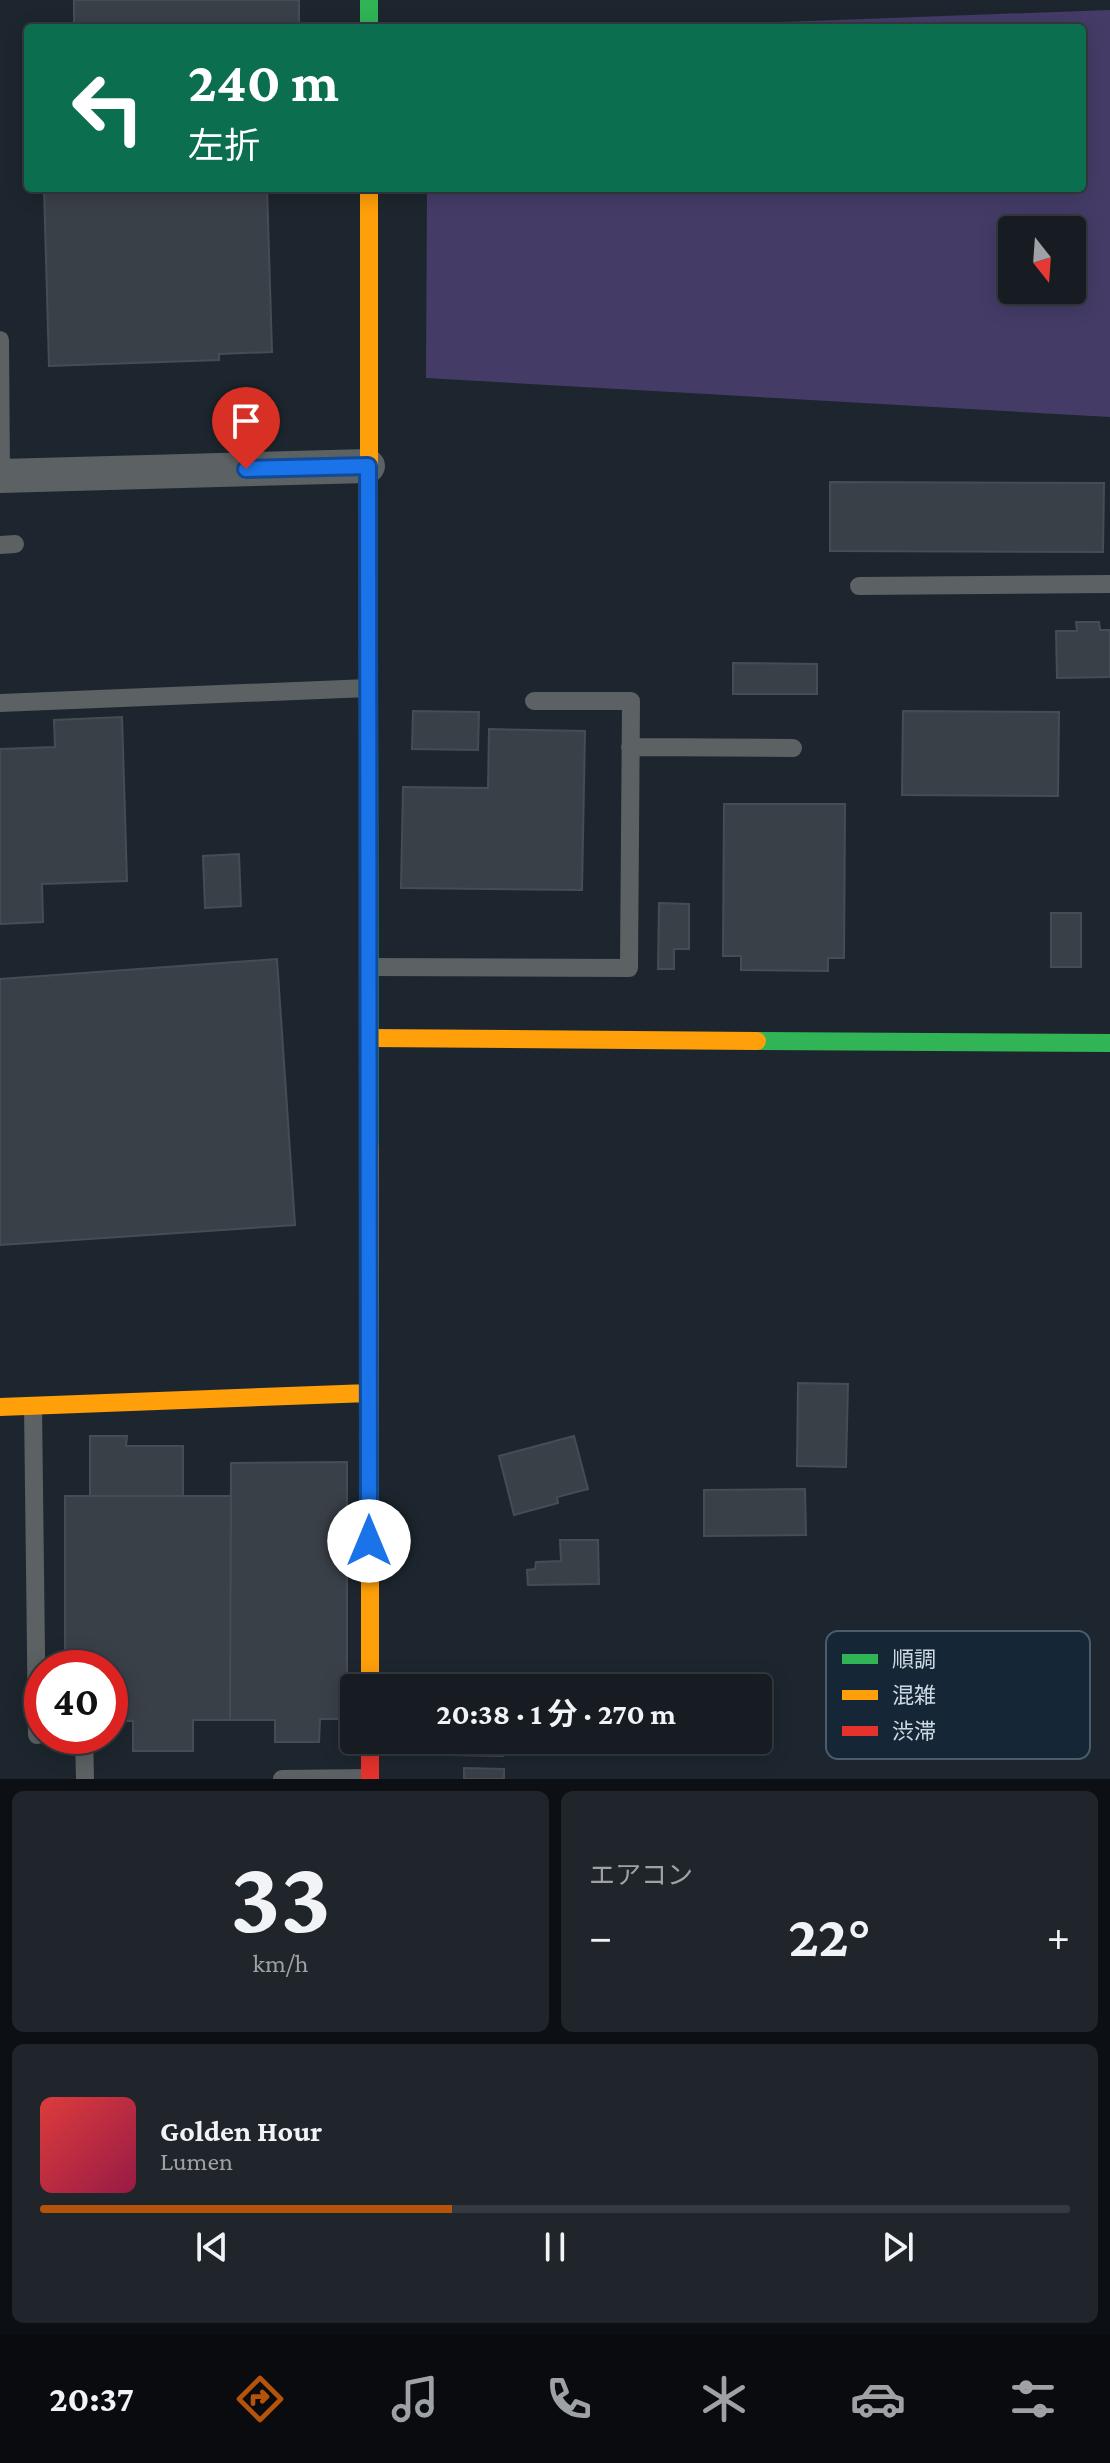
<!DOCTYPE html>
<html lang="ja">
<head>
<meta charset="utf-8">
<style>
	body { margin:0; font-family:"Crimson Pro","Noto Sans JP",serif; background:#1f252a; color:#f1f3f6; height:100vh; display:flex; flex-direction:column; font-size:30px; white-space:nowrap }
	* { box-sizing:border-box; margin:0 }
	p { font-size:26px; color:#9ea1a5 }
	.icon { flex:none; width:44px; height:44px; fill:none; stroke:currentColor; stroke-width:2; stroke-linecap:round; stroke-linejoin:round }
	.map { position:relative; height:1779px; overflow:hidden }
	.panel { display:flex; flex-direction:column; gap:12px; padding:12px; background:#0c0f13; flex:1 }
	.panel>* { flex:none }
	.hud { position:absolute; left:24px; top:24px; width:1062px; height:168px; border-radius:8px; box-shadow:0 4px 20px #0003,0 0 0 2px #353a40; background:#0b6e4f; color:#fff; overflow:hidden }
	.needle { width:52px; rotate:163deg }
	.tools { position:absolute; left:998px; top:216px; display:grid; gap:16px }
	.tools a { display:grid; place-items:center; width:88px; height:88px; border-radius:8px; background:#161c22; box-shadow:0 4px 20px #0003,0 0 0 2px #353a40; font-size:40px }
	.speed { position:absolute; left:24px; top:1650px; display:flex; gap:16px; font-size:40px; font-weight:700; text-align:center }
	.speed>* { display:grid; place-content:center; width:104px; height:104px; border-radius:50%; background:#161c22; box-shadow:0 4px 20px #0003,0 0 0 2px #353a40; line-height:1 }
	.speed .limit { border:12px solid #d22; background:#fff; color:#111 }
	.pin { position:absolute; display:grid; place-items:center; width:68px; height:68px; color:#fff; margin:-82px -34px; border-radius:50% 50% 50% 0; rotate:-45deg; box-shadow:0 0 8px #0007 }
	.pin .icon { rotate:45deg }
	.me { position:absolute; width:88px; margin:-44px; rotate:0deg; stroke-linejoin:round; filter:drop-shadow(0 0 6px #0008) }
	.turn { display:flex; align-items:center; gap:28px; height:168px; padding:0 32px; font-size:36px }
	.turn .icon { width:104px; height:104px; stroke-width:2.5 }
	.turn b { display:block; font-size:56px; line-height:68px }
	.big { font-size:60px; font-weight:700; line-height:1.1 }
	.panel .widget { flex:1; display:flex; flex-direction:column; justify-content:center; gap:12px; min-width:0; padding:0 28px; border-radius:12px; background:#1f252a }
	.panel .dial { align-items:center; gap:0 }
	.dial b { font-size:104px; line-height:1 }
	.song { display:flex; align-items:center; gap:24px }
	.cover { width:96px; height:96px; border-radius:12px; background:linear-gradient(135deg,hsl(0 70% 55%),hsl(340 70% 35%)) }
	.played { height:8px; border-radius:4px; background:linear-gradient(90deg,#b45309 40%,#353a40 40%) }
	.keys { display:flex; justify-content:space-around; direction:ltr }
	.heat { display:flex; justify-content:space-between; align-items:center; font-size:44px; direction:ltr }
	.panel .tiles { flex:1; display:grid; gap:12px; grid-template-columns:1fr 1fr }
	.widget:last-child { grid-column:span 2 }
	.trip { position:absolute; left:340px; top:1674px; width:432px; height:80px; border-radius:8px; background:#161c22; box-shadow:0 4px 20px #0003,0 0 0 2px #353a40; font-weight:700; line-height:80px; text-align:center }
	.menu { display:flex; height:128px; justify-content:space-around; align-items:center; background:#090b0e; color:#9ea1a5 }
	.menu .icon { width:56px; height:56px }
	.menu .selected { color:#b45309 }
	.menu b { font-size:36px; color:#f1f3f6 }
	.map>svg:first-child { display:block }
</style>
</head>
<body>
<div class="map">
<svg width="1110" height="1779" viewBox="0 0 1110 1779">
	<rect width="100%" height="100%" fill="#1d262e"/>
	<path fill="#443c67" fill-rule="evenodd" d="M1110,10V417L426,378L427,188H1082V28H617ZM1012,230H1072V290H1012Z"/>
	<path fill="#3a4048" stroke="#464c54" stroke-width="2" d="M74,0H299V24L74,28Z
		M44,188H267L272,352L219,354V360L49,366Z
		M830,482L1104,483L1103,552L830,551Z
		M1076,622H1099L1100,630H1110V677L1057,678L1056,631H1077Z
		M733,663L817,664V694H733Z
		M413,711L479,712L478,750L412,749Z
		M903,711L1059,712L1058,796L902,795Z
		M122,717L127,881L42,884L43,922L0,924V749L55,747L54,720Z
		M489,729L585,731L582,890L401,888L403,787L488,788Z
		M724,804H845L844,958H828V971L741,970V956H723Z
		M239,854L241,906L205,908L203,856Z
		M659,903L689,904V949H674V969H658Z
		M1051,913H1081V967H1051Z
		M277,959L295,1225L0,1245V979Z
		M798,1383L848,1384L846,1467L797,1466Z
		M90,1436H127L126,1446H183V1496H90Z
		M574,1436L588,1489L557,1497L558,1503L514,1515L499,1456Z
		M347,1462V1719H320L319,1742H275V1720H230L231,1463Z
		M805,1489L806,1535L704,1536V1490Z
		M65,1496H231L230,1720H193V1751H133V1721H110V1668H65Z
		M560,1540H598L599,1584L528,1585L527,1570L535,1569L536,1562L561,1561Z
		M441,1740H503V1756L448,1755L449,1741Z
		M464,1768L504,1769V1779H464Z"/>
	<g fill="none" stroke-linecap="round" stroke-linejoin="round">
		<path stroke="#5c6163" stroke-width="18" d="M0,340L1,476
			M0,545L15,544
			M859,586L1110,584
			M0,703L368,688
			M630,747L793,748
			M369,967L629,968L631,701H534
			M33,1406L37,1735L42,1734
			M84,1736L85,1779
			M282,1779L370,1778"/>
		<path stroke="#5c6163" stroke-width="34" d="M0,476L368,466"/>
		<path stroke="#30b455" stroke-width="18" d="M369,0V28
			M369,684L370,1148
			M757,1041L1110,1043"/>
		<path stroke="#ff9f0a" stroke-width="18" d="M369,188V684
			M369,1038L757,1041
			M370,1148V1688
			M0,1407L369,1393"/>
		<path stroke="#e5322d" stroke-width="18" d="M370,1740V1779"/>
	</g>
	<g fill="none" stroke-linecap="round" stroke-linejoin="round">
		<defs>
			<path id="route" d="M246,469L368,466L369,1541"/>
		</defs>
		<use href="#route" stroke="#114b97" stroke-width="20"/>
		<use href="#route" stroke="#1a73e8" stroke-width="14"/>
	</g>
	<rect x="826" y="1631" width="264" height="128" rx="12" fill="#152736" stroke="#4c5c6a" stroke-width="2"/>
	<rect x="842" y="1654" width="36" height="10" fill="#30b455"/>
	<rect x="842" y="1690" width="36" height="10" fill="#ff9f0a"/>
	<rect x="842" y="1726" width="36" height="10" fill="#e5322d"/>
	<g font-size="22" fill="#cdd8e2">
		<text x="892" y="1667">順調</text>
		<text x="892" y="1703">混雑</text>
		<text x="892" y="1739">渋滞</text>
	</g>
</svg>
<div class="tools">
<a><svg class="needle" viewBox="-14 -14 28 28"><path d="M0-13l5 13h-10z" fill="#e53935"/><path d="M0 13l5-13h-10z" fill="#9ea1a5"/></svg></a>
</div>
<div class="speed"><div class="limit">40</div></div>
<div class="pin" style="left:246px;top:469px;background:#d93025"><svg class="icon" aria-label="arrive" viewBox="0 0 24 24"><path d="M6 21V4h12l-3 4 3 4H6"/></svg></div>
<svg class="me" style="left:369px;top:1541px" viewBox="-20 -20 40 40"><circle r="19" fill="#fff"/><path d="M0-13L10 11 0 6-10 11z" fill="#1a73e8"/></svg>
<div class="trip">20:38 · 1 分 · 270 m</div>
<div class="hud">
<div class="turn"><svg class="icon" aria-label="left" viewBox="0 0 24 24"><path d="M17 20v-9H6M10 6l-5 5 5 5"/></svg><div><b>240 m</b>左折</div></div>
</div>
</div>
<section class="panel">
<div class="tiles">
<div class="widget dial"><b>33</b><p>km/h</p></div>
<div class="widget"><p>エアコン</p>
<div class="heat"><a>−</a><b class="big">22°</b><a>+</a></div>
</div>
<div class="widget">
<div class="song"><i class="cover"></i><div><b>Golden Hour</b><p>Lumen</p></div></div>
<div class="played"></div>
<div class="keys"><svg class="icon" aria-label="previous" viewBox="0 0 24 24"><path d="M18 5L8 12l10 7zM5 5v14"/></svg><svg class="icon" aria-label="pause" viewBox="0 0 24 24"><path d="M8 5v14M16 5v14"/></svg><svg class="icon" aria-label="next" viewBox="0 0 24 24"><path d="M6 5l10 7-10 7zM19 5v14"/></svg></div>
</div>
</div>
</section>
<nav class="menu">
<b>20:37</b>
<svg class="icon selected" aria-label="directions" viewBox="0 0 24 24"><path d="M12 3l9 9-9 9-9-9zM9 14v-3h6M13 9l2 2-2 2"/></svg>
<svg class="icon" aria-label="music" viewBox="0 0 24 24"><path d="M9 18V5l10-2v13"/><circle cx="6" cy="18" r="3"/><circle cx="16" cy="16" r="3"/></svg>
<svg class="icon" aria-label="phone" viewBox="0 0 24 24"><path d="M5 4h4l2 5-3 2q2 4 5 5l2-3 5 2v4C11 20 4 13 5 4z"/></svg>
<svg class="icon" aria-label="climate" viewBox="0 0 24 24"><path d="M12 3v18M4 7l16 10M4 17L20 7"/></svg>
<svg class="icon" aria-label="car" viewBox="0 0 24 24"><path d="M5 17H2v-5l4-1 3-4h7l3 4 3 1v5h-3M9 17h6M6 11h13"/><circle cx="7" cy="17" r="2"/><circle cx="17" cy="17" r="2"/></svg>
<svg class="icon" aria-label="filters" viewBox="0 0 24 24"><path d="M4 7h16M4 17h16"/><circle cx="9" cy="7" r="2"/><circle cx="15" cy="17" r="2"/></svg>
</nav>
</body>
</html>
